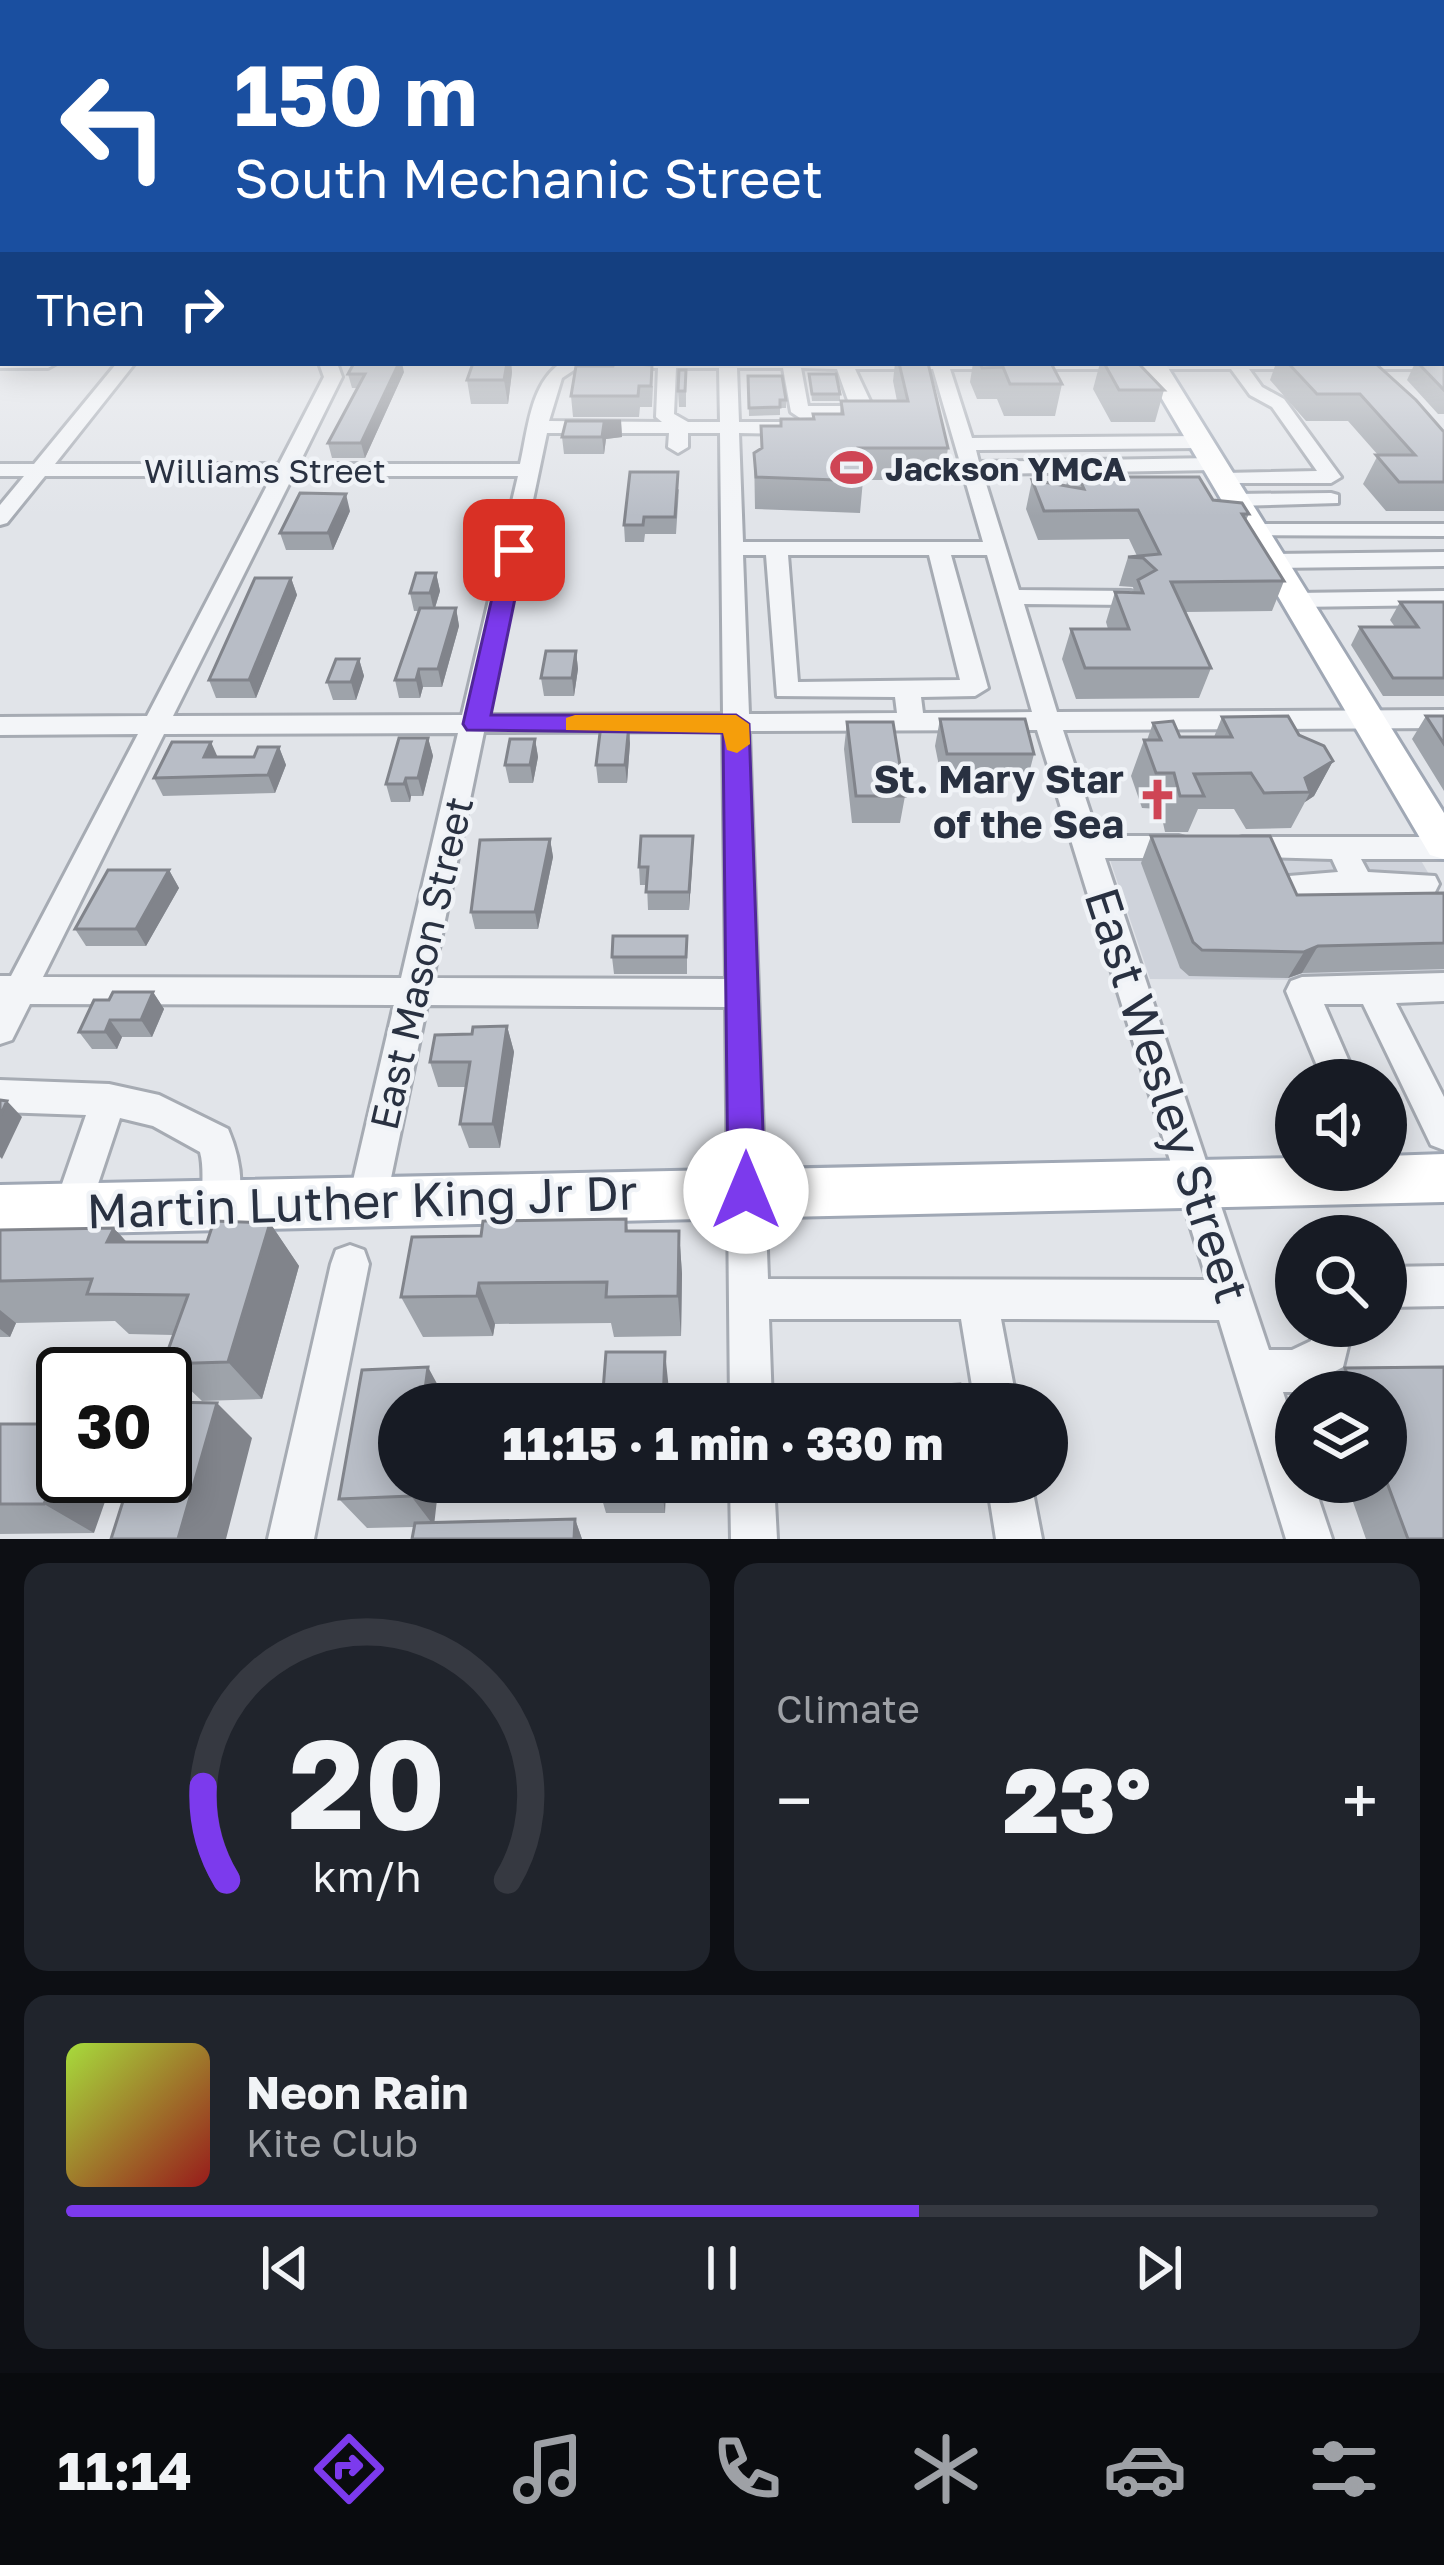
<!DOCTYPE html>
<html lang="en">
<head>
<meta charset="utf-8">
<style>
	body { margin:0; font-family:"Golos Text",sans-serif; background:#20242c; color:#f1f3f6; height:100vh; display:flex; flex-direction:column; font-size:45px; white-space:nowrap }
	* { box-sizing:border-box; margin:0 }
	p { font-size:39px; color:#9ea1a6 }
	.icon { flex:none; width:66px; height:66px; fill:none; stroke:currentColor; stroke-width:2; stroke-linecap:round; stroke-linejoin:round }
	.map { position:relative; height:1539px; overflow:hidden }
	.side { display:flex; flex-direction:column; gap:24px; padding:24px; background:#0d0f14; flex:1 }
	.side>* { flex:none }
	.banner { position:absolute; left:0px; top:0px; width:1446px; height:366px; box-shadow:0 6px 30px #0003; background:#1a4fa0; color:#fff; overflow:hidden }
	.fabs { position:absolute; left:1275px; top:1059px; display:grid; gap:24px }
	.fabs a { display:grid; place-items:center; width:132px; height:132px; border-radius:50%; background:#171b24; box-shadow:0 6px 30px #0003; font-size:60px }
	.speed { position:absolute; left:36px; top:1347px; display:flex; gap:24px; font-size:60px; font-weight:700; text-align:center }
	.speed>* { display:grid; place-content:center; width:156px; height:156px; border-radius:50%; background:#171b24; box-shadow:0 6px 30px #0003; line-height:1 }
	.speed .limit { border:6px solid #111; border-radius:18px; background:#fff; color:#111 }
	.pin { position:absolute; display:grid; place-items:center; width:102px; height:102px; color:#fff; margin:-51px; border-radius:24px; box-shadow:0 6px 18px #0006 }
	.me { position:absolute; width:132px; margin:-66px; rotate:0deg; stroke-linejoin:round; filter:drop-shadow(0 0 9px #0008) }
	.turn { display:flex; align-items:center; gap:42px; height:252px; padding:0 36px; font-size:54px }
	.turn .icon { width:156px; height:156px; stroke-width:2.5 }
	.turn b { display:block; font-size:84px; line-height:102px }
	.then { display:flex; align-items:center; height:114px; padding:0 36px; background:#0003; gap:24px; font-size:45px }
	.big { font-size:90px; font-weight:800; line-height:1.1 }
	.side .tile { flex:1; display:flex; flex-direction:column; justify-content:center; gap:18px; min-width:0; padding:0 42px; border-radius:24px; background:#20242c }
	.side .dial { align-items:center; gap:0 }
	.dial svg { height:312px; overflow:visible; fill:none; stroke:#363941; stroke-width:7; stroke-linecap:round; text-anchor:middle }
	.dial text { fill:#f1f3f6; stroke:none }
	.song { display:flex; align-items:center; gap:36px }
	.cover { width:144px; height:144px; border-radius:18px; background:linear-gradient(135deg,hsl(80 70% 55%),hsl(0 70% 35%)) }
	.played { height:12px; border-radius:6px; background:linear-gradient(90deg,#7c3aed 65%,#363941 65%) }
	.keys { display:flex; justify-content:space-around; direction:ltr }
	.heat { display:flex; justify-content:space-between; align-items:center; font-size:66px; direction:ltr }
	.side .tiles { flex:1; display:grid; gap:24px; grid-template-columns:1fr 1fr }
	.tile:last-child { grid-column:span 2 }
	.trip { position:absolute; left:378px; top:1383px; width:690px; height:120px; border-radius:60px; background:#171b24; box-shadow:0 6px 30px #0003; font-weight:800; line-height:120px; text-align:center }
	.tab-bar { display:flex; height:192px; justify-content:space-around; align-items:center; background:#090b0e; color:#9ea1a6 }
	.tab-bar .icon { width:84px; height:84px }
	.tab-bar .on { color:#7c3aed }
	.tab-bar b { font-size:54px; color:#f1f3f6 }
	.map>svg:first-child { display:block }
</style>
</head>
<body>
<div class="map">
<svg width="1444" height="1539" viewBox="0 0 1444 1539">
	<rect width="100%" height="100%" fill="#e1e4e9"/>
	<path fill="#cfd3db" d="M1409,840L1444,900V981L1150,979L1104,842Z"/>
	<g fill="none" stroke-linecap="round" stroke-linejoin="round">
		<defs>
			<path id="minor" d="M3,308V319L0,320V309Z
				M0,358L3,363H57L48,368H0Z
				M1444,359V369H1249L1262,387L1284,399L1338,473L1341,477L1331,483H1216L1213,479L1223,473L1317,471L1272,407L1250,395L1231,369H950L972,438L1200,436L1210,442L1200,448L976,450L979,462L1214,458L1224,464L1214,470L983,474L1019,590L1131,591L1142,598L1131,605L1024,604L1057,712L1444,710V728L1063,730L1098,836H1179L1189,839L1193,847L1189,855L1179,858H1105L1269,1350H1292L1311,1341L1313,1326H1353L1343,1367L1295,1392H1283L1296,1432V1482H1313L1332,1539H1286L1219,1320L1001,1319L1017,1404H975L961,1319H769L772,1404H730L726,1007L427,1005L386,1202L380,1215L367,1220L354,1215L348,1202L394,1005L30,1004L12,1040L0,1044V976H11L138,734L0,735V717L147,716L272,476H45L7,523L0,525V505L24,476H0V464H34L117,363H135L55,464H279L324,377L319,363H337L342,377L299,464H520C528,430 530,384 561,363H1443ZM577,368H658L656,417L662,422L549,421L562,378ZM676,368H719L720,422H688L674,414ZM737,368H783L791,412L800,418L865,416L870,401L855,369H933L983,542H743L739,433L787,434L796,428L787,422H739ZM801,368L837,369L850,406H808ZM547,433H669L668,447L678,453L688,447V433H720L723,714L488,715ZM293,476H518L462,715L173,716ZM743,555H766L777,696L895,697L897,713L749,714ZM788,555H929L960,680L798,682ZM951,555H987L1032,712L923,713L921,697L975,696L988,688ZM1037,730L1207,1280L768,1279L749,731ZM723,731L726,979L433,978L484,732ZM458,733L401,978L43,977L164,734Z
				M1331,493L1338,495V503L1235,506L1225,500L1235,494Z
				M1253,524H1444V536L1245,535V525Z
				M1444,552V566L1272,568L1261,561L1272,554Z
				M1444,591V605L1295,607L1284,600L1295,593Z
				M1242,837H1444V859H1361L1368,872L1435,876L1439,884L1435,892L1424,896H1300L1289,892L1285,884L1289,876L1338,872L1332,859L1232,856L1228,848L1232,840Z
				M1444,973V1001L1396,1003L1444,1097V1150L1431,1145L1363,1004H1324L1357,1080H1323L1286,991L1291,981L1302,977Z
				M0,1080L109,1084L159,1095L228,1129C240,1157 246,1190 233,1219L220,1224L207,1219C198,1197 206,1174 200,1152L153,1126L120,1118L85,1223L72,1228L59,1223L53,1210L86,1115L0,1112Z
				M350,1245L364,1250L369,1264L314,1539H268L331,1264L336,1250Z
				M1444,1266V1306L1386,1307V1267Z
				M730,1482H774L777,1539H731Z
				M987,1482H1031L1042,1539H996Z"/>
			<path id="major" d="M1141,363H1165L1444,813V859L1430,855Z
				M1444,1154V1202L0,1235V1185L1296,1158V1170H1386V1156Z"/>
		</defs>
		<use href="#minor" stroke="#a6abb3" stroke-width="6"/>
		<use href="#major" stroke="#a0a8b5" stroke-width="6"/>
		<use href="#minor" fill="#f3f5f8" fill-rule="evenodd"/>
		<use href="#major" fill="#fff" fill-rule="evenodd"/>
	</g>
	<path fill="#9ea3aa" d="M1444,360V414H1438L1407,380L1415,363H1443Z
		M473,363H511L512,372L508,404H471L467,380Z
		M895,363H928L948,448L943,480H863L860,513L755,509L754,453L761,449V426H780L840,414L841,401H897L893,381Z
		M973,363H1051L1062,384L1055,416H1004L997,399H977L970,382Z
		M1100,363H1138L1164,390L1155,422H1111L1093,389Z
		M1276,363H1375L1444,432V511H1386L1363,484L1378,455L1348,421H1306L1270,380Z
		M576,366L653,386L652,407H640L639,417H573L571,396Z
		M686,370V407H679L678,391Z
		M404,372L365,458H332L328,443L357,388H352L348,374Z
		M809,374L840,394V401H812Z
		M748,376L786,400V408H780V415L749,416Z
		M621,421L622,437L606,439L604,454H564L562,437Z
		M1072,462L1213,500L1249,514L1246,520L1284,581L1272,611L1185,612L1211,668L1199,698L1076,699L1062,659L1071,629H1108L1106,622L1115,592L1134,593L1133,587L1119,586L1128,557L1137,556L1129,539L1038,540L1026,509L1032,480L1066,486Z
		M679,489L676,534H645L644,542H625L624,525Z
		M350,511L333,550H286L280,533Z
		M436,573L440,591L435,608H456L459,626L442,687H423L420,698H399L395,680L419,611H414L410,593Z
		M291,578L297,595L256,698H216L209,680Z
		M1400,602H1444V696H1383L1351,645L1360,627H1395L1390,620Z
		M576,651L578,669L574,696H544L541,678Z
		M359,659L364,676L356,700H333L327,682Z
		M1426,716H1444V791L1412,739Z
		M1222,717L1299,735L1333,761L1314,796L1305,802L1291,828L1246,829L1234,809H1198L1188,832H1165L1160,809L1142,808L1131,776L1144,740H1147L1153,723L1180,737H1214Z
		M940,719L1034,754L1027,781H942L935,746Z
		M847,722L905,796L900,823H852L844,749Z
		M428,738L433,756L423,796H411L410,802H391L386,784Z
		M535,739L538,757L533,783H509L505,765Z
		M630,743L627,783H598L596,765Z
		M279,747L286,765L275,793L163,796L154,778L217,757H254Z
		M693,836L689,910H648L647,885H640L639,867Z
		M1151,836L1297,895L1444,893V969L1302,973L1288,978L1189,976L1180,968L1141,863Z
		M550,839L553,857L538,929H475L471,912Z
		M169,870L179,888L146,946H86L75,929Z
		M687,936V974H614L612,957Z
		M153,992L164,1009L152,1037H122L117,1049H92L79,1032L109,1000Z
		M507,1026L514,1052L500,1148H469L460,1124L466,1087H438L430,1062L472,1034Z
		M626,1219L628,1231H679L682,1274L681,1336L614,1337L611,1323L495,1324L493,1336L423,1337L401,1297L481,1236Z
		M270,1223L299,1266L262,1399L202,1401L163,1364L173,1335L129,1334L115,1321L16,1323L10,1337H0V1230L114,1228L126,1242H207Z
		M1444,1367V1539H1366L1346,1482H1386V1392H1317L1345,1368Z
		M362,1370L434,1522L575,1519L582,1539H412L414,1527L367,1528L339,1499Z
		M0,1424L94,1533L0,1534Z
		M597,1482H666L665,1513H606Z
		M851,1482H966L961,1490L851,1486Z"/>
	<path fill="#81848b" d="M399,363H402L404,372L365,458L361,443Z
		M507,363H511L512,372L508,404L504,380Z
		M621,421L622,437L606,439L604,454L602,437L604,423Z
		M346,494L350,511L333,550L328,533Z
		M436,573L440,591L434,611L430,593Z
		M291,578L297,595L256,698L249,680Z
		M456,608L459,626L442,687L438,669Z
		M576,651L578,669L574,696L572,678Z
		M359,659L364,676L356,700L351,682Z
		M419,669L423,687L420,698L416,680Z
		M629,725L630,743L627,783L625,765Z
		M428,738L433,756L423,796L418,778Z
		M535,739L538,757L533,783L530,765Z
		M211,742L219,760L204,757Z
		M279,747L286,765L275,793L268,775Z
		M1333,761L1314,796L1305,802L1310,792L1305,778Z
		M406,778L411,796L410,802L404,784Z
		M693,836V854L689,910V892Z
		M550,839L553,857L538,929L535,912Z
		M169,870L179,888L146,946L136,929Z
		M1318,946L1302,973L1288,978L1304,952Z
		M153,992L164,1009L152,1037L141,1020Z
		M110,1020L122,1037L117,1049L105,1032Z
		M507,1026L514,1052L500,1148L493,1124Z
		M7,1101L22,1117L2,1159L0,1157V1116Z
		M270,1223L299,1266L262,1399L228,1362Z
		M114,1228L153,1271L107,1242Z
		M679,1231L682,1274L681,1336L678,1296Z
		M479,1283L495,1324L493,1336L477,1296Z
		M0,1310L16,1323L10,1337L0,1329Z
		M665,1352L669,1390L668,1404H663Z
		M428,1367L448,1404H423Z
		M217,1403L252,1438L226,1539H178Z
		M63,1454V1476H114L94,1533L44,1504Z
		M413,1482H439L434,1526L411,1496Z
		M661,1482H666L665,1513Z
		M575,1519L582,1539H574Z"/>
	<path fill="#b8bdc6" stroke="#81848b" stroke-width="3" d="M1443,360H1444V390L1418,363H1443Z
		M354,363H399L361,443H328L365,374H348Z
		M473,363H507L504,380H467Z
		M614,363L652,365L651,386H639L638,396H571L576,366H613Z
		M899,363H928L948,448H858L863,481L756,477L754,453L762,448L761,426H781V419H814L813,414H843L841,401H908Z
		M980,363H1051L1062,384H1010L1003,367L982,368Z
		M1104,363H1138L1164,390H1119Z
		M1288,363H1375L1416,400L1444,432V482H1399L1376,455H1415L1360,394H1317Z
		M679,370H686L685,391H678Z
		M809,374H836L840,394H812Z
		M748,376H782L786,400H780V407L749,408Z
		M566,421H621L604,423L602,437H562Z
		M1072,462H1107L1125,477H1199L1213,500L1242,503L1249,514H1242L1284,581L1171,582L1211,668H1085L1071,629H1129L1115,592L1143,593L1138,580L1156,570L1143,558L1128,557L1160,554L1138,510L1044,511L1032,480L1084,489Z
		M630,472H678L675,517H644L643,525H624Z
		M300,493L346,494L328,533H280Z
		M416,573H436L430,593H410Z
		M255,578H291L249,680H209Z
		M1400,602H1444V678H1393L1360,627H1418Z
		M420,608H456L438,669H419L416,680H395Z
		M546,651H576L572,678H541Z
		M336,659H359L351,682H327Z
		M1288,716L1299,735L1324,746L1333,761L1305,778L1310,792L1264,793L1251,773L1194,774L1204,796H1180L1174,773H1156L1144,740H1161L1153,723L1173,721L1180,737H1232L1222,717Z
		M1426,716H1444V744Z
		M940,719H1025L1034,754H947Z
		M847,722H893L905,796H856Z
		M601,725H629L625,765H596Z
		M399,738H428L418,778H406L404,784H386Z
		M510,739H535L530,765H505Z
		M172,742H211L204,757H254L258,747H279L268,775L154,778Z
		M641,836H693L689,892H646L648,867H639Z
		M1151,836H1270L1297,895L1444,893V943L1318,946L1304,952L1202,950L1193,942Z
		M550,839L535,912H471L480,840Z
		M108,870H169L136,929H75Z
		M613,936H687L686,957H612Z
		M113,992H153L141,1020H110L105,1032H79L94,1000H109Z
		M507,1026L493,1124H460L470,1062H430L435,1035L472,1034L473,1027Z
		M0,1100L7,1101L0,1116Z
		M626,1219V1231H679L678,1296L606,1297L607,1282L479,1283L477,1296L401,1297L412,1237L481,1236L483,1221Z
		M214,1221L270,1223L228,1362L163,1364L188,1295L87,1294L92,1279L0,1281V1230L114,1228L107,1242H207Z
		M606,1352H665L663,1404H602Z
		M428,1367L423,1404H399V1482H413L411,1496L339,1499L362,1370Z
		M1444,1367V1539H1408L1386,1480V1392H1353L1345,1368Z
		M960,1384L963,1403L975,1404H850L849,1390Z
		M165,1402L217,1403L178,1539H111L131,1476H165Z
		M0,1424H63V1454L44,1504H0Z
		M575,1519L574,1539H412L415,1523Z"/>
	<linearGradient id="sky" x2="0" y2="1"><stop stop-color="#89b2dc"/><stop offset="0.58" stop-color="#f2f3f5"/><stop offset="1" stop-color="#f2f3f5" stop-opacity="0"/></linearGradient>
	<rect width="1444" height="516" fill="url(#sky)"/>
	<path fill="#7c3aed" stroke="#51269a" stroke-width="3" d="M514,543L525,550L491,715H736L749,724L765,1191L760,1204L746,1209L733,1204L728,1191L723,733L467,730L463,724L503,550Z"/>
	<path fill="#f59e0b" d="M575,715H736L749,724L750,744L737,753L727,750L723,733L566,730V718Z"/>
	<defs>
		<symbol id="stadium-bare" viewBox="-9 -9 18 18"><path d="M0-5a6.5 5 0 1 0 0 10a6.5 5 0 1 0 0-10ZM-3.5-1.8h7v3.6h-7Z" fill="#cf4555" stroke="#f0f3f7" stroke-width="2.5" paint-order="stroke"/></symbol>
		<symbol id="church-bare" viewBox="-9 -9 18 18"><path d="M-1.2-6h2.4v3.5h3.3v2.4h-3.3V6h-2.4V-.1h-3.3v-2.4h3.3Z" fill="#cf4555" stroke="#f0f3f7" stroke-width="2.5" paint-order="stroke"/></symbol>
	</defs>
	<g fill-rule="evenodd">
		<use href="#stadium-bare" x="822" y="438" width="59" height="59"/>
		<use href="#church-bare" x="1128" y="770" width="59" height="59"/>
	</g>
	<g text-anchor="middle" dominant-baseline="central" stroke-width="9" stroke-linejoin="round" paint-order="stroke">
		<g font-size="33" font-weight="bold" fill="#293141" stroke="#f0f3f7" text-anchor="start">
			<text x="885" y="468">Jackson YMCA</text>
		</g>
		<g font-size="33" fill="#293141" stroke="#f0f3f7">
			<text x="265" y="470">Williams Street</text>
		</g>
		<g font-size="39" font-weight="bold" fill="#293141" stroke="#f0f3f7" text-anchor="end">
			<text x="1124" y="778">St. Mary Star<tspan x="1124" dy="45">of the Sea</tspan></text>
		</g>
		<g font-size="39" fill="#293141" stroke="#f0f3f7">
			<text transform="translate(421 963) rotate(-77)">East Mason Street</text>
		</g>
		<g font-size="48" fill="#293141" stroke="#f0f3f7">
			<text transform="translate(1168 1095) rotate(72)">East Wesley Street</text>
			<text transform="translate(362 1201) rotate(-2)">Martin Luther King Jr Dr</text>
		</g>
	</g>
</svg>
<div class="fabs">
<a><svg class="icon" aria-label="sound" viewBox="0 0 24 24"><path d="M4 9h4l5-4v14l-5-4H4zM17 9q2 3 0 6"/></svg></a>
<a><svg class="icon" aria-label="search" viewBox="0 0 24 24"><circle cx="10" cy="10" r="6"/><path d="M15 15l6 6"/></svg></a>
<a><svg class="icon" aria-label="layers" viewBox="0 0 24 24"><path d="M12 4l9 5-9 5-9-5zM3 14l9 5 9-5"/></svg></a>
</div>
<div class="speed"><div class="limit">30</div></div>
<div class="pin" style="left:514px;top:550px;background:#d93025"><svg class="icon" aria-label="arrive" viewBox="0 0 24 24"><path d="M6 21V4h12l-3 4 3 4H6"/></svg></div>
<svg class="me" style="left:746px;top:1191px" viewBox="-20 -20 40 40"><circle r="19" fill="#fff"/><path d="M0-13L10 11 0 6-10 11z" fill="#7c3aed"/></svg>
<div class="trip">11:15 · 1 min · 330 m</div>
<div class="banner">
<div class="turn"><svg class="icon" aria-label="left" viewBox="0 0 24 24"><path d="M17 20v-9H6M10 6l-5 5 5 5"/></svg><div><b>150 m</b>South Mechanic Street</div></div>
<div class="then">Then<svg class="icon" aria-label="right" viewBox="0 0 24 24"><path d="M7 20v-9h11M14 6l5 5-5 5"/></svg></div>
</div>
</div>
<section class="side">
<div class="tiles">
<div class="tile dial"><svg viewBox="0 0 100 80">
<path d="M14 69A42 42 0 1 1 86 69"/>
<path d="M14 69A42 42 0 0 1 8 45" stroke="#7c3aed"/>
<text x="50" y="56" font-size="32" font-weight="700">20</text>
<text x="50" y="72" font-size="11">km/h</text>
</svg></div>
<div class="tile"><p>Climate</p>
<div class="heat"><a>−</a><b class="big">23°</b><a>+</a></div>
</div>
<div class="tile">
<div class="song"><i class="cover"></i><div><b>Neon Rain</b><p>Kite Club</p></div></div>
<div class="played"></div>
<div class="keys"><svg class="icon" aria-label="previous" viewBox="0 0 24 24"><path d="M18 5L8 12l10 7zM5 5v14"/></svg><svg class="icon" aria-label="pause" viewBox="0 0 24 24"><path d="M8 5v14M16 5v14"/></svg><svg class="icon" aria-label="next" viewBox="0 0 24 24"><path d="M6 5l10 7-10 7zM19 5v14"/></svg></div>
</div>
</div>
</section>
<nav class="tab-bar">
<b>11:14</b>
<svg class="icon on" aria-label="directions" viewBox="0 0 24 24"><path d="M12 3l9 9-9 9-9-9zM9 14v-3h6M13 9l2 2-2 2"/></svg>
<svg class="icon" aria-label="music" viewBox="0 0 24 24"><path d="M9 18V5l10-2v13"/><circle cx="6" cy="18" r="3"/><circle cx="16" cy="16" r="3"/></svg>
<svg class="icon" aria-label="phone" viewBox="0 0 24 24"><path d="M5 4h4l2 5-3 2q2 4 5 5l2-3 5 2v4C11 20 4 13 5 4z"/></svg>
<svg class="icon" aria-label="climate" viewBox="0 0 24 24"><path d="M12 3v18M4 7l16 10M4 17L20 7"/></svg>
<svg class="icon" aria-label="car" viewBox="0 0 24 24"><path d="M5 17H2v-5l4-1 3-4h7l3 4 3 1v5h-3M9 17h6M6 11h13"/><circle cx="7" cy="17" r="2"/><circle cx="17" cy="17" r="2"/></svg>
<svg class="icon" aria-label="filters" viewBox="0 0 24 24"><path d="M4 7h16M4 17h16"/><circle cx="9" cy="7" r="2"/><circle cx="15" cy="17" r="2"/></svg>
</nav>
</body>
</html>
